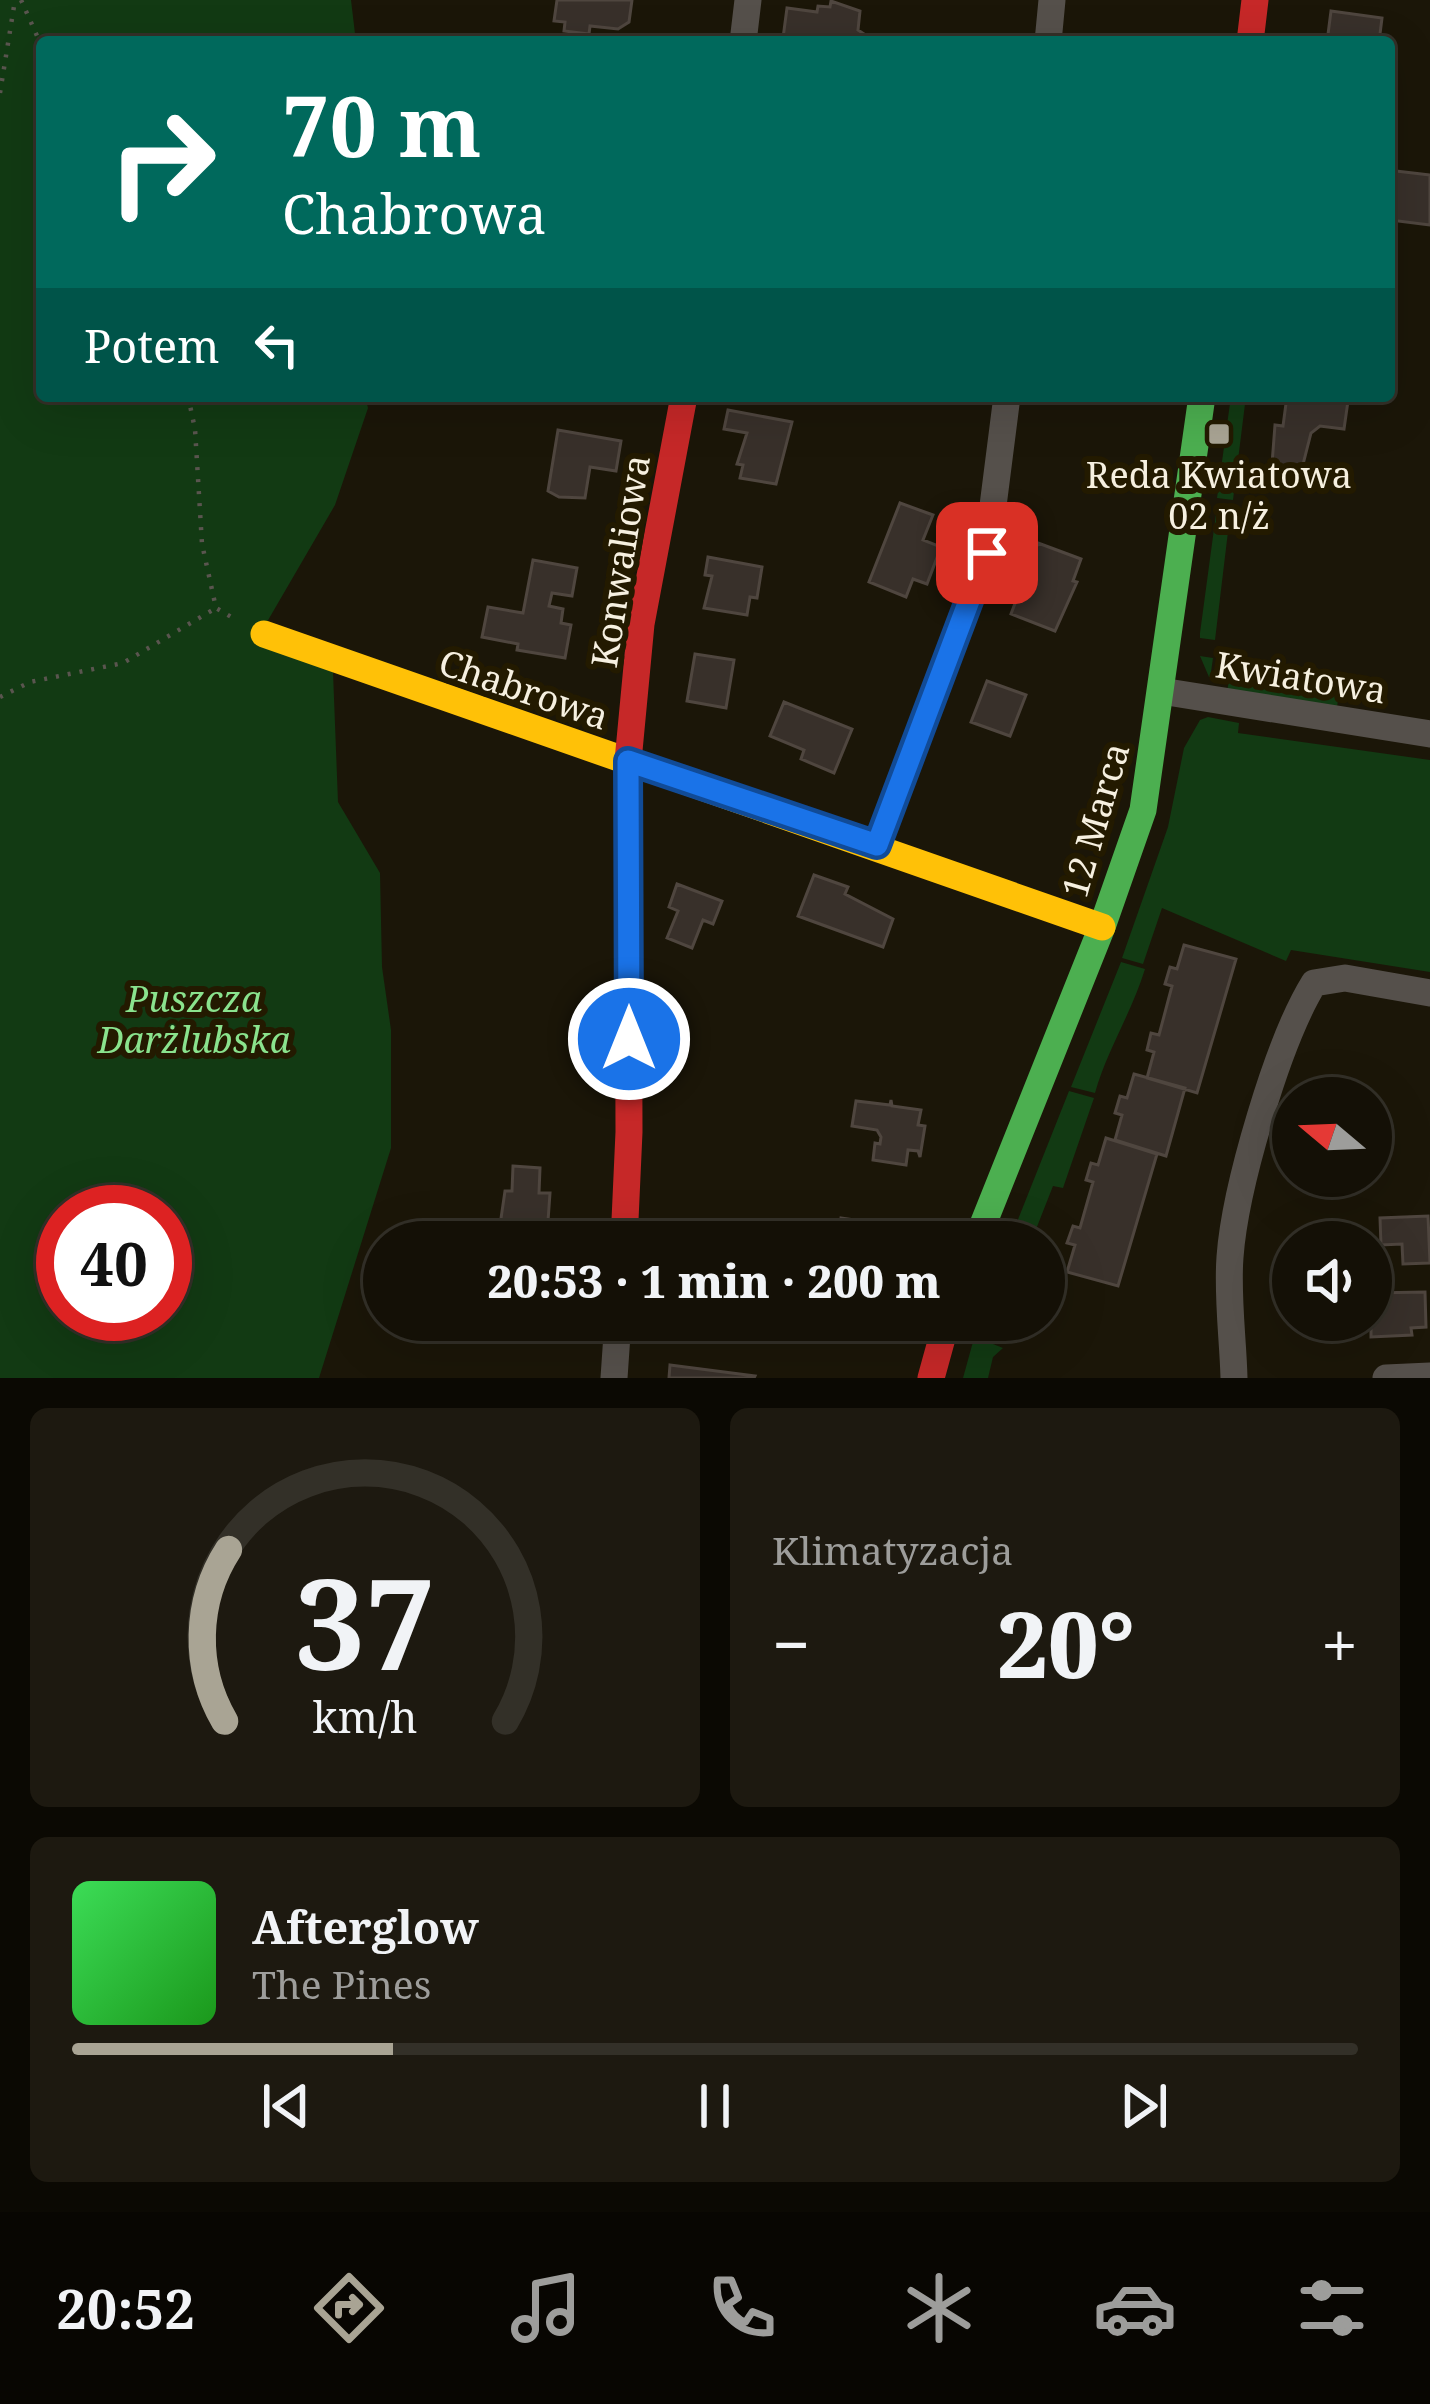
<!DOCTYPE html>
<html lang="pl">
<head>
<meta charset="utf-8">
<style>
	body { margin:0; font-family:"Noto Serif",serif; background:#1d1910; color:#f1f3f6; height:100vh; display:flex; flex-direction:column; font-size:45px; white-space:nowrap }
	* { box-sizing:border-box; margin:0 }
	p { font-size:39px; color:#9d9d9b }
	.icon { flex:none; width:66px; height:66px; fill:none; stroke:currentColor; stroke-width:2; stroke-linecap:round; stroke-linejoin:round }
	.map { position:relative; height:1378px; overflow:hidden }
	.details { display:flex; flex-direction:column; gap:30px; padding:30px; background:#0b0903; flex:1 }
	.details>* { flex:none }
	.top-card { position:absolute; left:36px; top:36px; width:1359px; height:366px; border-radius:12px; box-shadow:0 12px 48px #0002,0 0 0 3px #333028; background:#00695c; color:#fff; overflow:hidden }
	.needle { width:78px; rotate:289deg }
	.controls { position:absolute; left:1272px; top:1077px; display:grid; gap:24px }
	.controls a { display:grid; place-items:center; width:120px; height:120px; border-radius:50%; background:#141006; box-shadow:0 12px 48px #0002,0 0 0 3px #333028; font-size:60px }
	.speed { position:absolute; left:36px; top:1185px; display:flex; gap:24px; font-size:60px; font-weight:700; text-align:center }
	.speed>* { display:grid; place-content:center; width:156px; height:156px; border-radius:50%; background:#141006; box-shadow:0 12px 48px #0002,0 0 0 3px #333028; line-height:1 }
	.speed .limit { border:18px solid #d22; background:#fff; color:#111 }
	.pin { position:absolute; display:grid; place-items:center; width:102px; height:102px; color:#fff; margin:-51px; border-radius:24px; box-shadow:0 6px 18px #0006 }
	.me { position:absolute; width:132px; margin:-66px; rotate:0deg; stroke-linejoin:round; filter:drop-shadow(0 0 9px #0008) }
	.turn { display:flex; align-items:center; gap:42px; height:252px; padding:0 48px; font-size:54px }
	.turn .icon { width:156px; height:156px; stroke-width:2.5 }
	.turn b { display:block; font-size:84px; line-height:102px }
	.then { display:flex; align-items:center; height:114px; padding:0 48px; background:#0003; gap:24px; font-size:45px }
	.big { font-size:90px; font-weight:800; line-height:1.1 }
	.details .widget { flex:1; display:flex; flex-direction:column; justify-content:center; gap:18px; min-width:0; padding:0 42px; border-radius:18px; background:#1d1910 }
	.details .dial { align-items:center; gap:0 }
	.dial svg { height:312px; overflow:visible; fill:none; stroke:#333028; stroke-width:7; stroke-linecap:round; text-anchor:middle }
	.dial text { fill:#f1f3f6; stroke:none }
	.song { display:flex; align-items:center; gap:36px }
	.cover { width:144px; height:144px; border-radius:18px; background:linear-gradient(135deg,hsl(130 70% 55%),hsl(120 70% 35%)) }
	.played { height:12px; border-radius:6px; background:linear-gradient(90deg,#a9a494 25%,#333028 25%) }
	.keys { display:flex; justify-content:space-around; direction:ltr }
	.heat { display:flex; justify-content:space-between; align-items:center; font-size:66px; direction:ltr }
	.details .tiles { flex:1; display:grid; gap:30px; grid-template-columns:1fr 1fr }
	.widget:last-child { grid-column:span 2 }
	.trip { position:absolute; left:363px; top:1221px; width:702px; height:120px; border-radius:60px; background:#141006; box-shadow:0 12px 48px #0002,0 0 0 3px #333028; font-weight:800; line-height:120px; text-align:center }
	.menu { display:flex; height:192px; justify-content:space-around; align-items:center; background:#080602; color:#9d9d9b }
	.menu .icon { width:84px; height:84px }
	.menu .on { color:#a9a494 }
	.menu b { font-size:54px; color:#f1f3f6 }
	.map>svg:first-child { display:block }
</style>
</head>
<body>
<div class="map">
<svg width="1430" height="1378" viewBox="0 0 1430 1378">
	<rect width="100%" height="100%" fill="#1b1608"/>
	<path fill="#123a13" fill-rule="evenodd" d="M0,0H351L356,42H42V396H365L368,408L335,505L267,622L333,672L338,802L380,873L382,967L391,1030V1148L319,1378H0ZM63,1212H165V1314H63Z
		M1231,396H1246L1233,500L1217,498Z
		M1216,514L1230,515L1215,640L1200,638V633Z
		M1200,656L1213,658L1211,672L1340,688L1337,707L1227,691L1229,681L1209,677Z
		M1208,717L1239,723L1238,733L1430,760V972L1291,950L1286,961L1162,908L1143,964L1122,958L1168,827L1184,748L1200,720Z
		M1121,962L1145,969C1132,1012 1107,1050 1095,1093L1071,1087Z
		M1069,1091L1094,1098L1063,1188L1053,1186L1031,1242H1009Z
		M979,1320H1002L993,1344L1003,1348L993,1357L988,1378H963Z"/>
	<path fill="#38302a" stroke="#4f463f" stroke-width="3" d="M557,0H632L629,22L618,29L590,26L589,34L564,31L565,22L554,21Z
		M831,1L860,11L858,30L864,34L863,42L783,38L787,8L817,12L818,6L830,7Z
		M1331,11L1382,18L1379,42H1327Z
		M1396,171L1430,175V225L1390,220Z
		M1287,396L1348,401L1344,429L1320,426L1311,433L1299,480L1271,477L1275,425L1283,426Z
		M728,410L792,422L776,484L740,478L743,465L737,464L747,433L724,429Z
		M558,430L621,441L616,471L590,467L585,498L559,497L548,491Z
		M900,503L933,515L923,540L941,547L927,584L913,579L906,597L869,582Z
		M1038,543L1081,559L1073,581L1077,582L1055,631L1011,614Z
		M708,557L762,567L757,598L750,597L747,615L704,608L712,576L705,575Z
		M533,560L577,568L572,596L552,593L549,606L563,609L561,623L571,625L565,658L517,650L518,644L482,637L488,607L523,613Z
		M695,654L734,660L726,708L687,701Z
		M987,681L1026,695L1010,736L971,722Z
		M784,702L852,729L834,773L801,759L804,750L770,736Z
		M814,875L848,887L845,894L893,919L883,947L798,916Z
		M677,884L722,901L713,924L703,920L692,948L667,938L678,911L669,907Z
		M1184,945L1236,959L1197,1093L1147,1078L1154,1052L1147,1050L1151,1033L1159,1035L1172,986L1165,984L1170,967L1177,969Z
		M1134,1074L1185,1088L1166,1156L1115,1140L1122,1115L1115,1113L1120,1096L1127,1098Z
		M891,1100L892,1106L921,1110L918,1125L925,1126L920,1157L918,1151L908,1150L906,1165L873,1160L875,1143L880,1144L881,1137L877,1130L852,1126L856,1101L890,1105Z
		M1106,1138L1157,1154L1118,1286L1067,1272L1075,1245L1067,1243L1073,1226L1080,1228L1093,1182L1086,1180L1091,1163L1098,1165Z
		M513,1166L540,1168L539,1193H550L547,1235L499,1232L505,1191H512Z
		M1428,1216L1430,1263L1403,1264L1402,1244L1381,1245L1380,1218Z
		M841,1218L882,1224L880,1242H838Z
		M1425,1292L1426,1327L1411,1328L1412,1335L1371,1337V1293Z
		M670,1365L755,1376L754,1378H669Z"/>
	<g fill="none" stroke-linecap="round" stroke-linejoin="round">
		<path stroke="#5a554f" stroke-width="4.5" stroke-dasharray="3 9" stroke-linecap="butt" d="M21,0L42,47
			M0,93L15,0
			M188,396L195,429L202,544L216,608L233,618
			M0,697L30,682L123,663L216,608"/>
		<path stroke="#55504b" stroke-width="27" d="M743,42L748,0
			M1048,42L1052,0
			M1161,691L1430,734
			M877,845L987,553L1007,396
			M614,1378L618,1320
			M1234,1378C1233,1339 1227,1296 1230,1257C1235,1188 1278,1041 1314,983L1345,978L1430,993
			M1386,1378L1430,1376"/>
		<path stroke="#4caf50" stroke-width="27" d="M976,1242L1102,927L1143,810L1202,396"/>
		<path stroke="#ffc107" stroke-width="27" d="M264,634L1102,927"/>
		<path stroke="#c62828" stroke-width="27" d="M1250,42L1255,0
			M624,1242L629,1132L628,761L641,624L684,396
			M931,1378L947,1320"/>
	</g>
	<g fill="none" stroke-linecap="round" stroke-linejoin="round">
		<defs>
			<path id="route" d="M629,1039L628,761L877,845L987,553"/>
		</defs>
		<use href="#route" stroke="#114b97" stroke-width="30"/>
		<use href="#route" stroke="#1a73e8" stroke-width="21"/>
	</g>
	<rect fill="#a9a494" stroke="#231a00" stroke-width="4.5" x="1207" y="422" width="24" height="24" rx="6"/>
	<g text-anchor="middle" dominant-baseline="central" stroke-width="12" stroke-linejoin="round" paint-order="stroke">
		<g font-size="36" fill="#f6f0e0" stroke="#231a00">
			<text x="1219" y="474">Reda Kwiatowa<tspan x="1219" dy="41">02 n/ż</tspan></text>
		</g>
		<g font-size="36" fill="#f6f0e0" stroke="#231a00">
			<text transform="translate(620 561) rotate(-81)">Konwaliowa</text>
			<text transform="translate(1301 677) rotate(9)">Kwiatowa</text>
			<text transform="translate(524 689) rotate(19)">Chabrowa</text>
			<text transform="translate(1095 820) rotate(-74)">12 Marca</text>
		</g>
		<g font-size="36" font-style="italic" fill="#8ae38d" stroke="#231a00">
			<text x="194" y="998">Puszcza<tspan x="194" dy="41">Darżlubska</tspan></text>
		</g>
	</g>
</svg>
<div class="controls">
<a><svg class="needle" viewBox="-14 -14 28 28"><path d="M0-13l5 13h-10z" fill="#e53935"/><path d="M0 13l5-13h-10z" fill="#9d9d9b"/></svg></a>
<a><svg class="icon" aria-label="sound" viewBox="0 0 24 24"><path d="M4 9h4l5-4v14l-5-4H4zM17 9q2 3 0 6"/></svg></a>
</div>
<div class="speed"><div class="limit">40</div></div>
<div class="pin" style="left:987px;top:553px;background:#d93025"><svg class="icon" aria-label="arrive" viewBox="0 0 24 24"><path d="M6 21V4h12l-3 4 3 4H6"/></svg></div>
<svg class="me" style="left:629px;top:1039px" viewBox="-20 -20 40 40"><circle r="17" fill="#1a73e8" stroke="#fff" stroke-width="3"/><path d="M0-11L8 9 0 5-8 9z" fill="#fff"/></svg>
<div class="trip">20:53 · 1 min · 200 m</div>
<div class="top-card">
<div class="turn"><svg class="icon" aria-label="right" viewBox="0 0 24 24"><path d="M7 20v-9h11M14 6l5 5-5 5"/></svg><div><b>70 m</b>Chabrowa</div></div>
<div class="then">Potem<svg class="icon" aria-label="left" viewBox="0 0 24 24"><path d="M17 20v-9H6M10 6l-5 5 5 5"/></svg></div>
</div>
</div>
<section class="details">
<div class="tiles">
<div class="widget dial"><svg viewBox="0 0 100 80">
<path d="M14 69A42 42 0 1 1 86 69"/>
<path d="M14 69A42 42 0 0 1 15 25" stroke="#a9a494"/>
<text x="50" y="56" font-size="32" font-weight="700">37</text>
<text x="50" y="72" font-size="11">km/h</text>
</svg></div>
<div class="widget"><p>Klimatyzacja</p>
<div class="heat"><a>−</a><b class="big">20°</b><a>+</a></div>
</div>
<div class="widget">
<div class="song"><i class="cover"></i><div><b>Afterglow</b><p>The Pines</p></div></div>
<div class="played"></div>
<div class="keys"><svg class="icon" aria-label="previous" viewBox="0 0 24 24"><path d="M18 5L8 12l10 7zM5 5v14"/></svg><svg class="icon" aria-label="pause" viewBox="0 0 24 24"><path d="M8 5v14M16 5v14"/></svg><svg class="icon" aria-label="next" viewBox="0 0 24 24"><path d="M6 5l10 7-10 7zM19 5v14"/></svg></div>
</div>
</div>
</section>
<nav class="menu">
<b>20:52</b>
<svg class="icon on" aria-label="directions" viewBox="0 0 24 24"><path d="M12 3l9 9-9 9-9-9zM9 14v-3h6M13 9l2 2-2 2"/></svg>
<svg class="icon" aria-label="music" viewBox="0 0 24 24"><path d="M9 18V5l10-2v13"/><circle cx="6" cy="18" r="3"/><circle cx="16" cy="16" r="3"/></svg>
<svg class="icon" aria-label="phone" viewBox="0 0 24 24"><path d="M5 4h4l2 5-3 2q2 4 5 5l2-3 5 2v4C11 20 4 13 5 4z"/></svg>
<svg class="icon" aria-label="climate" viewBox="0 0 24 24"><path d="M12 3v18M4 7l16 10M4 17L20 7"/></svg>
<svg class="icon" aria-label="car" viewBox="0 0 24 24"><path d="M5 17H2v-5l4-1 3-4h7l3 4 3 1v5h-3M9 17h6M6 11h13"/><circle cx="7" cy="17" r="2"/><circle cx="17" cy="17" r="2"/></svg>
<svg class="icon" aria-label="filters" viewBox="0 0 24 24"><path d="M4 7h16M4 17h16"/><circle cx="9" cy="7" r="2"/><circle cx="15" cy="17" r="2"/></svg>
</nav>
</body>
</html>
